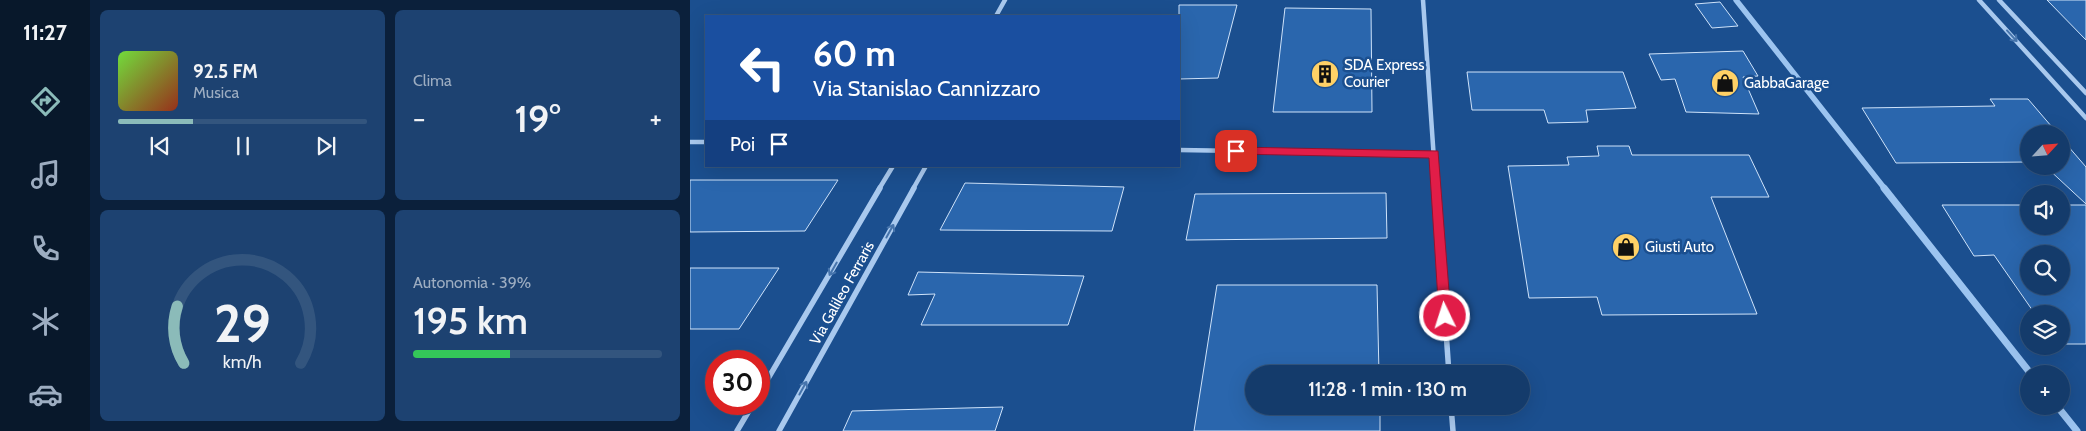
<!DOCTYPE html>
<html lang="it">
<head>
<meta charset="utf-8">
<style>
	body { margin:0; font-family:Cabin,sans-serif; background:#1d4271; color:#f1f3f6; height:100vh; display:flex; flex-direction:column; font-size:19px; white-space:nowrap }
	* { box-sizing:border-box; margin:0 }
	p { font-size:16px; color:#9dadc1 }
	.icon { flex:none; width:28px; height:28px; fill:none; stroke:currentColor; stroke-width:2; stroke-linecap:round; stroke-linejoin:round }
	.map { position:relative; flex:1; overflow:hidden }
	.details { display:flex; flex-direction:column; gap:10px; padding:10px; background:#0b203b; width:600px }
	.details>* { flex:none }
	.hud { position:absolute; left:15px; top:15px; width:475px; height:152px; border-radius:0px; box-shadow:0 5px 20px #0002,0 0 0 1px #33557e; background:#1a4fa0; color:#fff; overflow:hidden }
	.needle { width:32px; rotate:64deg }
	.fabs { position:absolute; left:1330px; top:125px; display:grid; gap:10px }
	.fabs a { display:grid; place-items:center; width:50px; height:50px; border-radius:50%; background:#143b6b; box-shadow:0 5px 20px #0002,0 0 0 1px #33557e; font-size:25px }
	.speed { position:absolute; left:15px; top:350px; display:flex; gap:10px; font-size:25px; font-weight:700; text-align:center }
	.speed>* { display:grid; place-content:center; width:65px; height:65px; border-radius:50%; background:#143b6b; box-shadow:0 5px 20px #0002,0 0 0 1px #33557e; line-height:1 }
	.speed .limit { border:8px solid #d22; background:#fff; color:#111 }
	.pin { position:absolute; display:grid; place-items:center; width:42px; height:42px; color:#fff; margin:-21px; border-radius:10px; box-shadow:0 2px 8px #0006 }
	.me { position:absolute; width:55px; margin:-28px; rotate:356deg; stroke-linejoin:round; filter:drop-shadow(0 0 4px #0008) }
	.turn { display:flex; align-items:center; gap:18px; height:105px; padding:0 25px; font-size:22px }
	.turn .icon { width:65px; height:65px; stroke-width:2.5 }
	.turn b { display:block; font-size:35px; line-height:42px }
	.then { display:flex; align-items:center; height:48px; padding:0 25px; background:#0003; gap:10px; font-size:19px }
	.big { font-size:38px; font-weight:600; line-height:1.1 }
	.details .tile { flex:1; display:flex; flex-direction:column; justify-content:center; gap:8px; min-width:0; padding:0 18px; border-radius:8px; background:#1d4271 }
	.details .dial { align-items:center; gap:0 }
	.dial svg { height:130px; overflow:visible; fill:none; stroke:#33557e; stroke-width:7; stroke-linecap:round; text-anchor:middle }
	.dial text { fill:#f1f3f6; stroke:none }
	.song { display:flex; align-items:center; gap:15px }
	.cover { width:60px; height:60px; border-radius:8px; background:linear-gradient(135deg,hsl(100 70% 55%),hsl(10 70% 35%)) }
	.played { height:5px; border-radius:2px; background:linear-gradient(90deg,#8bbbb9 30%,#33557e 30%) }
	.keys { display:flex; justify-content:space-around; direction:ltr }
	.heat { display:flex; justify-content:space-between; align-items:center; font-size:28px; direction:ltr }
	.charge { height:8px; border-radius:4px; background:linear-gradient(90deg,#34c759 39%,#33557e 0) }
	.details .tiles { flex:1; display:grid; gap:10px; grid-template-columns:repeat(2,1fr) }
	.trip { position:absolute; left:555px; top:365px; width:285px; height:50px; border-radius:25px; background:#143b6b; box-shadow:0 5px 20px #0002,0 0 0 1px #33557e; font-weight:600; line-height:50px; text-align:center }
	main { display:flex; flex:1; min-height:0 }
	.dock { display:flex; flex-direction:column; width:90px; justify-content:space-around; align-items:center; background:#08182b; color:#9dadc1 }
	.dock .icon { width:35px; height:35px }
	.dock .on { color:#8bbbb9 }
	.dock b { font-size:22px; color:#f1f3f6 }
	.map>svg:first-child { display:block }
</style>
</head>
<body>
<main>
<nav class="dock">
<b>11:27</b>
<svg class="icon on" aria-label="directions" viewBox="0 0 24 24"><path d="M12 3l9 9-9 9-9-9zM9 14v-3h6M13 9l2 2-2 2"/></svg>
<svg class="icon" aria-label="music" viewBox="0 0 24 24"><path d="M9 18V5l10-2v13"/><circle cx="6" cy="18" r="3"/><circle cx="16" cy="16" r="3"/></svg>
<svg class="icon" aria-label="phone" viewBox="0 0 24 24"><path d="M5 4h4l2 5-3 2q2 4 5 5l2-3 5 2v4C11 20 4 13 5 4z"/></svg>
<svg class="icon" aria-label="climate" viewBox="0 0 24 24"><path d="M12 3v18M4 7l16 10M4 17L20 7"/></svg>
<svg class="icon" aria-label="car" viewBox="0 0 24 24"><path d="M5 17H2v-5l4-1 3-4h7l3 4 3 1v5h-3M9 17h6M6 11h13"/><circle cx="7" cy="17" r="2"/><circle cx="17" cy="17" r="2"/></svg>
</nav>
<section class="details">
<div class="tiles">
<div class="tile">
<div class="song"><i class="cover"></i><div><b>92.5 FM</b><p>Musica</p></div></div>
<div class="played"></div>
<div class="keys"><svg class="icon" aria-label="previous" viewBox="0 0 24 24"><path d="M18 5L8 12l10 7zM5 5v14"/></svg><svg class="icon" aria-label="pause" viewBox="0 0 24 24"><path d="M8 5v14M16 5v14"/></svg><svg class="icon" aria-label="next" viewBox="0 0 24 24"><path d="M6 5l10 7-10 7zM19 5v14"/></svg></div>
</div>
<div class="tile"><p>Clima</p>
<div class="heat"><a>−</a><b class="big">19°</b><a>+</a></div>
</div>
<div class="tile dial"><svg viewBox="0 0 100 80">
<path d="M14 69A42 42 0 1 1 86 69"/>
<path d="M14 69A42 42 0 0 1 10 34" stroke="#8bbbb9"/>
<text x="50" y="56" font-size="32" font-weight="700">29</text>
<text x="50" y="72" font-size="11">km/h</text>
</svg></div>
<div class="tile"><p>Autonomia · 39%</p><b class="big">195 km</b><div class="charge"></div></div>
</div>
</section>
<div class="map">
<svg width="1396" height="431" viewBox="0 0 1396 431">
	<rect width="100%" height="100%" fill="#1b4f8f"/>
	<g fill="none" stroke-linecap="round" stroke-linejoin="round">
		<path stroke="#9cc4f0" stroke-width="5.5" d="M1046,0L1195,189"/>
		<path stroke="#9cc4f0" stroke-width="7" d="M1194,188L1341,374
			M1367,406L1387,431"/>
	</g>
	<path fill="#2a66ad" stroke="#cfe3fa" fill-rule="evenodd" d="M1357,0H1396V40Z
		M1030,2L1048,26L1022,28L1005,4Z
		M489,5H547L528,78L489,79Z
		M595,8L681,9L682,112H583Z
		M1053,51L1068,76L1053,77L1069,114L996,112L985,79L971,80L959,54Z
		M777,72H933L946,108L896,110L898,122L858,123L854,110H782Z
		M1300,99H1338L1368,134H1339V162L1206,163L1172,108L1305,106Z
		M1371,138L1396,167V204L1355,166H1371Z
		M907,146H939L942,155H1059L1079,197H1021L1067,314L912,315L907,297L839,298L818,166L879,165L877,157L909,156Z
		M0,180H148L115,231L0,232Z
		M275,183L434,187L422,231L250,230Z
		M696,193L697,238L496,240L505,194Z
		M1252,205H1339V226H1371V205H1396V344H1371V314H1345L1304,255L1284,256ZM1339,254H1371V286H1339Z
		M0,268H89L49,329H0Z
		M228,272L394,276L378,325H231L245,294L218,295Z
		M527,285H687L689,374H564V406H690V431H504Z
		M313,407L305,431H153L162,411Z"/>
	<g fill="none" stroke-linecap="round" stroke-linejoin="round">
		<path stroke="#a9c9ee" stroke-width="4.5" d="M733,0L746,189
			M1289,0L1396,118
			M1309,0L1396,93
			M306,16L315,0
			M0,142H16
			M489,150L744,154
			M189,189L203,166
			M223,189L236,166"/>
		<path stroke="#a9c9ee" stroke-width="5.5" d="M746,188L759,374
			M69,394L190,188
			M761,406L763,431
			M47,431L63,404
			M89,431L224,188"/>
	</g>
	<defs><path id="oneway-shaft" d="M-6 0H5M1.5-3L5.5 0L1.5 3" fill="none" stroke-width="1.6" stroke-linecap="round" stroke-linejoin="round" transform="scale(1.25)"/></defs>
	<g stroke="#4674ac">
		<use href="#oneway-shaft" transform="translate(1322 36) rotate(48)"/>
		<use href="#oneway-shaft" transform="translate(200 231) rotate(-61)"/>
		<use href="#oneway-shaft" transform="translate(143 269) rotate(120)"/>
		<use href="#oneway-shaft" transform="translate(113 388) rotate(-61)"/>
	</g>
	<path fill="#e11d48" stroke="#92132f" d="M546,147L748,151L761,316L759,320H751L749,316L739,158L546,154L541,151Z"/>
	<defs>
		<symbol id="building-disc" viewBox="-11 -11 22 22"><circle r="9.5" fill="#ffd166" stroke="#1b4f8f"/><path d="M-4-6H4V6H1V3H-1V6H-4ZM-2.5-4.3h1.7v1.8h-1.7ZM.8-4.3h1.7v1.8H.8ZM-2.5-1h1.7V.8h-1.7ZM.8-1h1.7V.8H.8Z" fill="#111"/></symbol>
		<symbol id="shop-disc" viewBox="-11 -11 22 22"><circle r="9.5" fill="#ffd166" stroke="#1b4f8f"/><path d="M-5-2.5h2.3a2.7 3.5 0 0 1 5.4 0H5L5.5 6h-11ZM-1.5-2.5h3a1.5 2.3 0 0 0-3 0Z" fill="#111"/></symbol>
	</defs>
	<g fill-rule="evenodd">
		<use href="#building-disc" x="619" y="58" width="32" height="32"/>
		<use href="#shop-disc" x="1019" y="67" width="32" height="32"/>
		<use href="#shop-disc" x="920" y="231" width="32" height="32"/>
	</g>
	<g text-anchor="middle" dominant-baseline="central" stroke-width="5" stroke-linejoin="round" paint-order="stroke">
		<g font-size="15" fill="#fff" stroke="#1b4f8f" text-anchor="start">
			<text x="654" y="65">SDA Express<tspan x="654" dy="17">Courier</tspan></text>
			<text x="1054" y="83">GabbaGarage</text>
			<text x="955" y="247">Giusti Auto</text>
		</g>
		<g font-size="15" fill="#fff" stroke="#1b4f8f">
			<text transform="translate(152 293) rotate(-61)">Via Galileo Ferraris</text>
		</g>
	</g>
</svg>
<div class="fabs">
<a><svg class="needle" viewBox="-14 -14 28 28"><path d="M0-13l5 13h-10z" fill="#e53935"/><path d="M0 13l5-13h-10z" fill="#9dadc1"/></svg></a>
<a><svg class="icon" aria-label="sound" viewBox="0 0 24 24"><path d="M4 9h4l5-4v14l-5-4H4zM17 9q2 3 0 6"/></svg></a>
<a><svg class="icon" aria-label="search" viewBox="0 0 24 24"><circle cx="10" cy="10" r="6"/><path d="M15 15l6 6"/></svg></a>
<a><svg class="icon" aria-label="layers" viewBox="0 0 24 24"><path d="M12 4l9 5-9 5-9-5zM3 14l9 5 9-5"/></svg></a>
<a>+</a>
</div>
<div class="speed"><div class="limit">30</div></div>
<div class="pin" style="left:546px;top:151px;background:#d93025"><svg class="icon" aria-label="arrive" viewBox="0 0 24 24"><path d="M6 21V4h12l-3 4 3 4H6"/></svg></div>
<svg class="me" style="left:755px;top:316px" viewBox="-20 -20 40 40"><circle r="17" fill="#e11d48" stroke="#fff" stroke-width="3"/><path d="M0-11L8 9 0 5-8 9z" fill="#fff"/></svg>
<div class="trip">11:28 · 1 min · 130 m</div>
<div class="hud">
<div class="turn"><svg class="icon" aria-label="left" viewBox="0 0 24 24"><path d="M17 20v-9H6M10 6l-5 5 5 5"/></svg><div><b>60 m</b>Via Stanislao Cannizzaro</div></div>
<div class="then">Poi<svg class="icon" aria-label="arrive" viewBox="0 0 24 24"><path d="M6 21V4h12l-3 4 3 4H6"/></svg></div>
</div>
</div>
</main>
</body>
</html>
